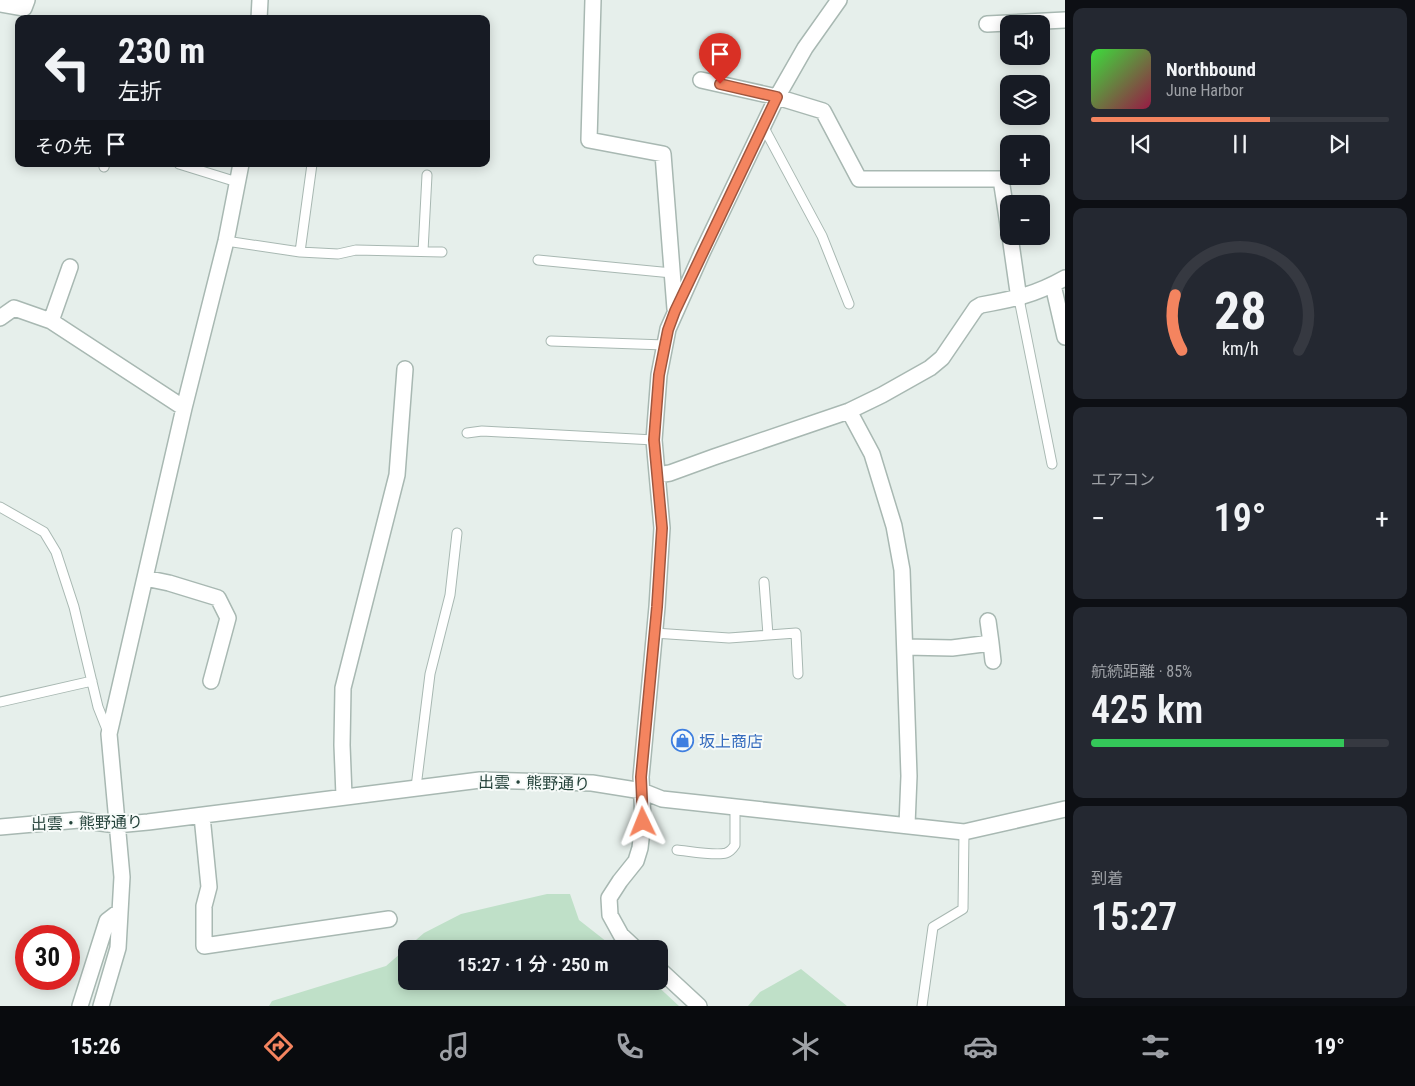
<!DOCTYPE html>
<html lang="ja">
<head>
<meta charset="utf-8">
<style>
	body { margin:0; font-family:"Roboto Condensed","Noto Sans JP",sans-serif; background:#242831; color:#f1f3f6; height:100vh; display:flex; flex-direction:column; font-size:19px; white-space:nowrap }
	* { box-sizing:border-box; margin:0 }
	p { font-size:16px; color:#9ea1a6 }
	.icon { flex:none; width:28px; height:28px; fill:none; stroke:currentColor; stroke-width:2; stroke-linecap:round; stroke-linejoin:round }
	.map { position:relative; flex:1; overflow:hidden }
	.details { display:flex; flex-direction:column; gap:8px; padding:8px; background:#0d0f14; width:350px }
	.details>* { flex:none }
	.hud { position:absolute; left:15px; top:15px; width:475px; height:152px; border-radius:10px; box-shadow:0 2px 12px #0003; background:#171b24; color:#f1f3f6; overflow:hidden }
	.buttons { position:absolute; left:1000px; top:15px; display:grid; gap:10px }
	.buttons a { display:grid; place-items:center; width:50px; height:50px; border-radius:10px; background:#171b24; box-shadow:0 2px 12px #0003; font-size:25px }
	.speed { position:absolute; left:15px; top:925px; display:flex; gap:10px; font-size:25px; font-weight:700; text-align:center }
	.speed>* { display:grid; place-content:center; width:65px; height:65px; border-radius:50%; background:#171b24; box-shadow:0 2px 12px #0003; line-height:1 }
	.speed .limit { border:8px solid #d22; background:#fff; color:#111 }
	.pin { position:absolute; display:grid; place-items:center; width:42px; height:42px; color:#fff; margin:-51px -21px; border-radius:50% 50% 50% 0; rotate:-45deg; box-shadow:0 0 5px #0007 }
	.pin .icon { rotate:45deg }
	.me { position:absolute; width:55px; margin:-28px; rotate:358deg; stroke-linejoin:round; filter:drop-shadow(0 0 4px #0008) }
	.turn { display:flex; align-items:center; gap:18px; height:105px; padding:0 20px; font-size:22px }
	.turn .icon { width:65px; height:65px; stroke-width:2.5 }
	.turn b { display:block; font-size:35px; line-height:42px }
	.then { display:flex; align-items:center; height:48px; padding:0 20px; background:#0003; gap:10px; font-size:19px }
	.big { font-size:38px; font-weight:600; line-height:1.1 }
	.details .card { flex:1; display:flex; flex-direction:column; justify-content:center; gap:8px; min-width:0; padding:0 18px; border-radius:10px; background:#242831 }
	.details .dial { align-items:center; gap:0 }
	.dial svg { height:130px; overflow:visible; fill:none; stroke:#363941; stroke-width:7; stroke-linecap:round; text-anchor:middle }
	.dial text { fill:#f1f3f6; stroke:none }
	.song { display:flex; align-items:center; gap:15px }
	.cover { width:60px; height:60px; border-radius:8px; background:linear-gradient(135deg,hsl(120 70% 55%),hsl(340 70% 35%)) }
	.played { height:5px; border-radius:2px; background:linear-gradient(90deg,#f4845f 60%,#363941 60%) }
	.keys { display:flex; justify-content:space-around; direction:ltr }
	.heat { display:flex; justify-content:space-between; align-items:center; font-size:28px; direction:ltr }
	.charge { height:8px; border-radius:4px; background:linear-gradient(90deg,#34c759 85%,#363941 0) }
	.trip { position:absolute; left:398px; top:940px; width:270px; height:50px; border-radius:10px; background:#171b24; box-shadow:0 2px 12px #0003; font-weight:600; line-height:50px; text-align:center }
	.menu { display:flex; height:80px; justify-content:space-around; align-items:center; background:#090b0e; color:#9ea1a6 }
	.menu .icon { width:35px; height:35px }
	.menu .on { color:#f4845f }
	.menu b { font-size:22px; color:#f1f3f6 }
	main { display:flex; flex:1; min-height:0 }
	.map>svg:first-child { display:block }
</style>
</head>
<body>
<main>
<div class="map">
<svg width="1065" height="1006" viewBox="0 0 1065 1006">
	<rect width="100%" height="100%" fill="#e6efeb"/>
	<path fill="#bfe0c8" d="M547,894H570L579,920L616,949H406V981H652L679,1006H269L272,1001L386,966L424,933L461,914Z
		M801,969L847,1006H748L760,992Z"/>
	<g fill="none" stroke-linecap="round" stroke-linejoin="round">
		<defs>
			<path id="lane" d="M763,126L822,236L849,304
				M179,164L237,182
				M104,167L105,164
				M226,241L300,252L338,254L356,250L442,252
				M423,251L427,175
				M300,252L312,164
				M538,260L672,273
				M1019,299L1052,464
				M551,341L665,345
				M467,433L482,431L654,440
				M0,507L44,532L56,552L74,607L98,707L108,732
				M764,582L768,635
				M654,633L729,638L796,633L798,674
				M0,702L92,681
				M416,787L430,674L450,595L457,533
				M677,850C688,851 716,856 726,853C729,852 733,848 735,845V807
				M922,1006L933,927L963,909L964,832"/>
			<path id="street" d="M593,0L589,140L663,154L675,309
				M0,4L24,8L27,0
				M259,19L260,0
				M987,24L1065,20
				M701,80L777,97L823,111L859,179H1001L1009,231
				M1010,236L1019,299
				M1053,285L1065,337
				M0,318L14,308L51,321L184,408
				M51,321L70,267
				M849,411L872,454L894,526L902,570L909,776L907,825
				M658,475L670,473L714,457L849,411L882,395L930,368L942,358L976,308L981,305C1014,299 1035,295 1065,278
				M145,578L169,583L218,598L228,618L211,681
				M991,643L993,661
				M906,647L952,648L991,643L988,621
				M344,796L342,745L343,688L397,475L405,369
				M202,816L209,887L204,906V946L389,919
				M0,827L79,820L116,825L148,822L480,780L592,783L642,791L662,799L964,832L1065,809
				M636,949L621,935L610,915L609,898L620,881L636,861L640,848L643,822L641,777L657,607L662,528L654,440L659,375L668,329L702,253L777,97L805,48L839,0
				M659,969L699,1006
				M80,1006L107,921L120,911
				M101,1006L118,948L122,877L109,734L184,408L226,241L241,164"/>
		</defs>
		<use href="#lane" stroke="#a8b8b2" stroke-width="11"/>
		<use href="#street" stroke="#a8b8b2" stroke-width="18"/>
		<use href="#lane" stroke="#fff" stroke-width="9"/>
		<use href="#street" stroke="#fff" stroke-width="15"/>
	</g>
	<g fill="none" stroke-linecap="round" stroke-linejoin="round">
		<defs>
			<path id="route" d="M643,822L641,777L657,607L662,528L654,440L659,375L668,330L675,311L777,97L720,84"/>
		</defs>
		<use href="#route" stroke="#9f563e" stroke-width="12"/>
		<use href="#route" stroke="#f4845f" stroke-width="9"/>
	</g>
	<defs>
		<symbol id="shop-ring" viewBox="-11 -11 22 22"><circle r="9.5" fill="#f7fbf9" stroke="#3f7fe0" stroke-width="1.5"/><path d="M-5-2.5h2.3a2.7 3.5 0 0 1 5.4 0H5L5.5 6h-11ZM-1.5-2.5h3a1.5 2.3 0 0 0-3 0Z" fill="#3f7fe0"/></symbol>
	</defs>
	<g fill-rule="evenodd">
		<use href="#shop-ring" x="670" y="728" width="25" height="25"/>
	</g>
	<g text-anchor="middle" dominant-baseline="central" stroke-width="4" stroke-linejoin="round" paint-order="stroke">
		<g font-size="16" fill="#366cbe" stroke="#f7fbf9" text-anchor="start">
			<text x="699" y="741">坂上商店</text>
		</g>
		<g font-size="16" fill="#24423a" stroke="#f7fbf9">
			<text transform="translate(534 783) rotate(1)">出雲・熊野通り</text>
			<text transform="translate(87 823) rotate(-1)">出雲・熊野通り</text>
		</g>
	</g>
</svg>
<div class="buttons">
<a><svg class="icon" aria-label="sound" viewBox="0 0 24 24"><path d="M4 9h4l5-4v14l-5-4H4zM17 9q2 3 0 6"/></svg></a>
<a><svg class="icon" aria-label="layers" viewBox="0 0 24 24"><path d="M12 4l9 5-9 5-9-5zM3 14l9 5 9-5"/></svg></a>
<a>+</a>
<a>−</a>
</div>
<div class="speed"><div class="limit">30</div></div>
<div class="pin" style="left:720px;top:84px;background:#d93025"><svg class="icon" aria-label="arrive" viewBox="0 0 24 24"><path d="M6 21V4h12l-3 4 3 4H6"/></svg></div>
<svg class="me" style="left:643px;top:822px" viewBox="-20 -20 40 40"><path d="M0-17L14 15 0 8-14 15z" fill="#f4845f" stroke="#fff" stroke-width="4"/></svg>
<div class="trip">15:27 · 1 分 · 250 m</div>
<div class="hud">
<div class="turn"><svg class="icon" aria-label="left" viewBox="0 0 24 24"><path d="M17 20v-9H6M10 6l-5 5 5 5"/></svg><div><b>230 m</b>左折</div></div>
<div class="then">その先<svg class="icon" aria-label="arrive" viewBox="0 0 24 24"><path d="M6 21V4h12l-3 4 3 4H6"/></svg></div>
</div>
</div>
<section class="details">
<div class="card">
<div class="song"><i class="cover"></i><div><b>Northbound</b><p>June Harbor</p></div></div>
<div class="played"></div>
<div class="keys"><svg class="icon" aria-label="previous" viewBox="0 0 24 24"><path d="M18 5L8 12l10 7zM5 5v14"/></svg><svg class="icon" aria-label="pause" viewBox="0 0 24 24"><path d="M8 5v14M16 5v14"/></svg><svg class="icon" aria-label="next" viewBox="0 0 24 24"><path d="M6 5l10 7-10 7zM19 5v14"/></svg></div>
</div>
<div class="card dial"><svg viewBox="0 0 100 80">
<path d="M14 69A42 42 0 1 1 86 69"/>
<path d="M14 69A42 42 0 0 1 10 35" stroke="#f4845f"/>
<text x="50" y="56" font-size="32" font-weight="700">28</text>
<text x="50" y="72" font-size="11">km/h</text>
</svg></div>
<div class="card"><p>エアコン</p>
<div class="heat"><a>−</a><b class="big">19°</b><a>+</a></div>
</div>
<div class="card"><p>航続距離 · 85%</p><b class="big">425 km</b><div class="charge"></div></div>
<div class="card"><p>到着</p><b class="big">15:27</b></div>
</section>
</main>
<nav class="menu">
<b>15:26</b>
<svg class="icon on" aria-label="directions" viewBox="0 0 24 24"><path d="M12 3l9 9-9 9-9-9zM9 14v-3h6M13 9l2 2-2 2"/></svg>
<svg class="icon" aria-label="music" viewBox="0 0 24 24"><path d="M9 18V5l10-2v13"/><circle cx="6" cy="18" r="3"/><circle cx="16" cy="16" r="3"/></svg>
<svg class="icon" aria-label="phone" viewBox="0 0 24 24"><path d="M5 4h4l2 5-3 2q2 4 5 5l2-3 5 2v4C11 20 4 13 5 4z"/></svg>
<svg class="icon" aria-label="climate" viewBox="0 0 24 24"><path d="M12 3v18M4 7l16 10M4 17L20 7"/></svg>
<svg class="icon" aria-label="car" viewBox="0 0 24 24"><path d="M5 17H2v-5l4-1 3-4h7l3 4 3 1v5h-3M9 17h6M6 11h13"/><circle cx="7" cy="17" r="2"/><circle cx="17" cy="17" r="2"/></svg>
<svg class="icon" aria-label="filters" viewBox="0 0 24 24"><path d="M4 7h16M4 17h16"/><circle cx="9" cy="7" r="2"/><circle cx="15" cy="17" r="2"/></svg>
<b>19°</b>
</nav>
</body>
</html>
